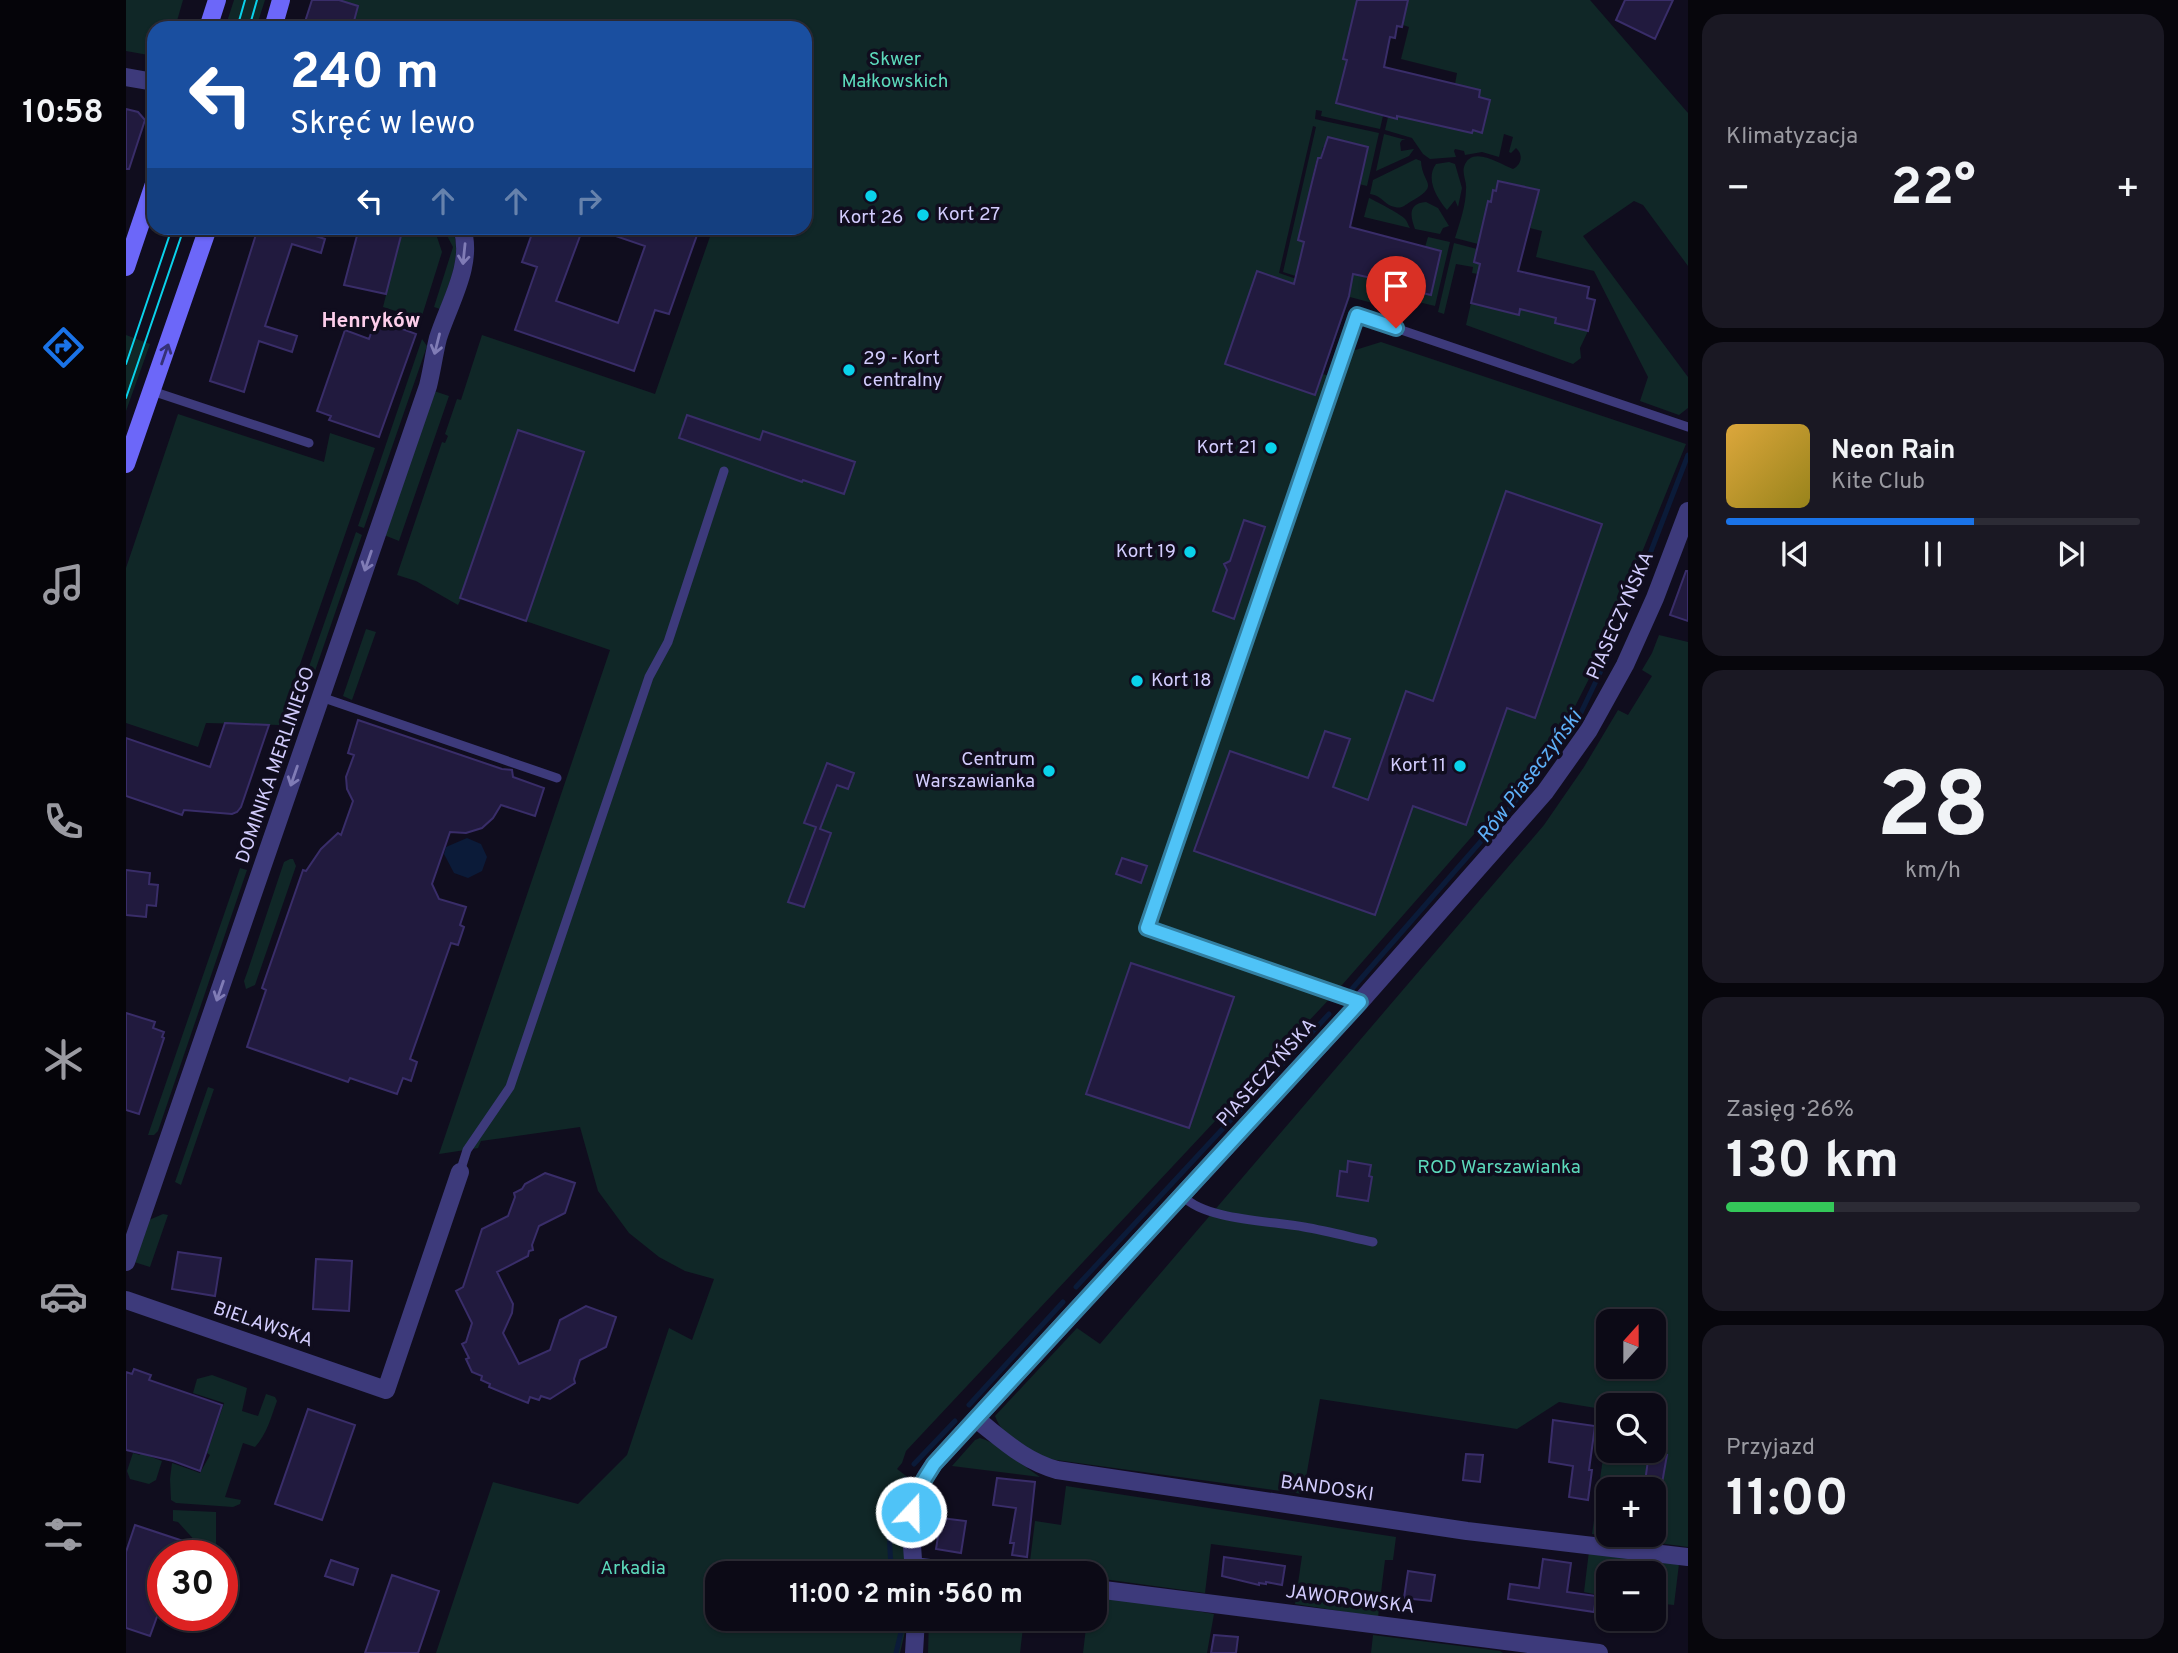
<!DOCTYPE html>
<html lang="pl">
<head>
<meta charset="utf-8">
<style>
	body { margin:0; font-family:Overpass,sans-serif; background:#1a1823; color:#f1f3f6; height:100vh; display:flex; flex-direction:column; font-size:26px; white-space:nowrap }
	* { box-sizing:border-box; margin:0 }
	p { font-size:23px; color:#9a9aa1 }
	.icon { flex:none; width:38px; height:38px; fill:none; stroke:currentColor; stroke-width:2; stroke-linecap:round; stroke-linejoin:round }
	.map { position:relative; flex:1; overflow:hidden }
	.drawer { display:flex; flex-direction:column; gap:14px; padding:14px; background:#07060c; width:490px }
	.drawer>* { flex:none }
	.top-card { position:absolute; left:21px; top:21px; width:665px; height:214px; border-radius:21px; box-shadow:0 2px 5px #0004,0 0 0 2px #2c2b35; background:#1a4fa0; color:#fff; overflow:hidden }
	.needle { width:46px; rotate:21deg }
	.controls { position:absolute; left:1470px; top:1309px; display:grid; gap:14px }
	.controls a { display:grid; place-items:center; width:70px; height:70px; border-radius:14px; background:#0c0a16; box-shadow:0 2px 5px #0004,0 0 0 2px #2c2b35; font-size:35px }
	.speed { position:absolute; left:21px; top:1540px; display:flex; gap:14px; font-size:35px; font-weight:700; text-align:center }
	.speed>* { display:grid; place-content:center; width:91px; height:91px; border-radius:50%; background:#0c0a16; box-shadow:0 2px 5px #0004,0 0 0 2px #2c2b35; line-height:1 }
	.speed .limit { border:10px solid #d22; background:#fff; color:#111 }
	.pin { position:absolute; display:grid; place-items:center; width:60px; height:60px; color:#fff; margin:-72px -30px; border-radius:50% 50% 50% 0; rotate:-45deg; box-shadow:0 0 7px #0007 }
	.pin .icon { rotate:45deg }
	.me { position:absolute; width:77px; margin:-38px; rotate:21deg; stroke-linejoin:round; filter:drop-shadow(0 0 5px #0008) }
	.turn { display:flex; align-items:center; gap:24px; height:147px; padding:0 28px; font-size:32px }
	.turn .icon { width:91px; height:91px; stroke-width:2.5 }
	.turn b { display:block; font-size:49px; line-height:60px }
	.lanes { display:flex; align-items:center; height:66px; padding:0 28px; background:#0003; justify-content:center; gap:35px; direction:ltr }
	.lanes .off { opacity:.35 }
	.big { font-size:52px; font-weight:700; line-height:1.1 }
	.drawer .card { flex:1; display:flex; flex-direction:column; justify-content:center; gap:10px; min-width:0; padding:0 24px; border-radius:21px; background:#1a1823 }
	.drawer .dial { align-items:center; gap:0 }
	.dial b { font-size:91px; line-height:1 }
	.song { display:flex; align-items:center; gap:21px }
	.cover { width:84px; height:84px; border-radius:10px; background:linear-gradient(135deg,hsl(40 70% 55%),hsl(50 70% 35%)) }
	.played { height:7px; border-radius:4px; background:linear-gradient(90deg,#1a73e8 60%,#2c2b35 60%) }
	.keys { display:flex; justify-content:space-around; direction:ltr }
	.heat { display:flex; justify-content:space-between; align-items:center; font-size:38px; direction:ltr }
	.charge { height:10px; border-radius:5px; background:linear-gradient(90deg,#34c759 26%,#2c2b35 0) }
	.trip { position:absolute; left:579px; top:1561px; width:402px; height:70px; border-radius:21px; background:#0c0a16; box-shadow:0 2px 5px #0004,0 0 0 2px #2c2b35; font-weight:700; line-height:70px; text-align:center }
	main { display:flex; flex:1; min-height:0 }
	.tab-bar { display:flex; flex-direction:column; width:126px; justify-content:space-around; align-items:center; background:#050409; color:#9a9aa1 }
	.tab-bar .icon { width:49px; height:49px }
	.tab-bar .selected { color:#1a73e8 }
	.tab-bar b { font-size:32px; color:#f1f3f6 }
	.map>svg:first-child { display:block }
</style>
</head>
<body>
<main>
<nav class="tab-bar">
<b>10:58</b>
<svg class="icon selected" aria-label="directions" viewBox="0 0 24 24"><path d="M12 3l9 9-9 9-9-9zM9 14v-3h6M13 9l2 2-2 2"/></svg>
<svg class="icon" aria-label="music" viewBox="0 0 24 24"><path d="M9 18V5l10-2v13"/><circle cx="6" cy="18" r="3"/><circle cx="16" cy="16" r="3"/></svg>
<svg class="icon" aria-label="phone" viewBox="0 0 24 24"><path d="M5 4h4l2 5-3 2q2 4 5 5l2-3 5 2v4C11 20 4 13 5 4z"/></svg>
<svg class="icon" aria-label="climate" viewBox="0 0 24 24"><path d="M12 3v18M4 7l16 10M4 17L20 7"/></svg>
<svg class="icon" aria-label="car" viewBox="0 0 24 24"><path d="M5 17H2v-5l4-1 3-4h7l3 4 3 1v5h-3M9 17h6M6 11h13"/><circle cx="7" cy="17" r="2"/><circle cx="17" cy="17" r="2"/></svg>
<svg class="icon" aria-label="filters" viewBox="0 0 24 24"><path d="M4 7h16M4 17h16"/><circle cx="9" cy="7" r="2"/><circle cx="15" cy="17" r="2"/></svg>
</nav>
<div class="map">
<svg width="1562" height="1653" viewBox="0 0 1562 1653">
	<rect width="100%" height="100%" fill="#100d1e"/>
	<path fill="#102727" fill-rule="evenodd" d="M0,0H57L49,28H28V56L0,51Z
		M108,0H139L130,28H99Z
		M213,0H1231L1217,58L1221,60L1211,103L1257,116L1254,129L1195,116L1196,111L1190,110L1189,119L1253,133L1241,186L1233,184L1242,147L1203,137L1200,148L1197,147L1195,158H1191L1172,240L1178,242L1174,261L1267,283L1268,280L1274,282V287L1305,293L1315,251L1299,247L1302,237L1324,242L1309,306L1280,299L1279,302L1271,300L1269,309L1224,297L1197,374L1216,380L1226,351L1255,342L1560,444L1471,663L1434,736L1209,993L780,1451L776,1463L771,1469L788,1482L780,1573H592V1619H782L774,1653H310L367,1482L452,1504L501,1455L543,1328L566,1340L588,1279L559,1271L533,1257L503,1233L472,1191L454,1127L355,1141L352,1148L313,1154L484,650L335,599L332,605L290,581L271,575L316,442L319,443L322,436L319,434L331,399L335,400L356,335L529,394L587,228H679V28H217H223L225,20L228,21L232,6ZM1187,126L1190,127L1157,272L1219,292L1220,296L1153,273Z
		M1282,0H1464L1562,113V266L1517,205L1508,201L1457,236L1562,377V408L1553,415L1514,401L1522,377L1468,271L1410,257L1416,231L1404,228L1413,190L1372,181L1365,202H1362L1352,244L1329,238C1334,222 1340,205 1340,189C1341,182 1336,174 1338,167C1345,144 1374,164 1387,169C1395,165 1398,155 1390,148L1385,153L1383,152L1387,137L1378,134L1373,157L1356,152L1339,155L1338,151L1329,149L1328,151L1330,157L1304,159L1297,154L1286,138L1259,130L1262,117L1270,119L1272,116L1346,133L1347,130L1356,132L1353,97L1354,90L1329,84L1331,73L1275,59L1283,27L1277,25Z
		M1258,134L1280,140H1276L1274,143L1275,151L1288,149L1283,156L1250,171Z
		M1290,159L1295,161C1296,185 1316,184 1284,202C1279,205 1276,209 1269,207C1258,205 1257,196 1244,194L1247,180Z
		M1323,162L1329,164L1336,188L1332,207L1329,200L1321,210C1311,198 1299,179 1310,164Z
		M1243,198C1246,199 1276,215 1278,218C1281,220 1282,225 1284,228L1238,217Z
		M1300,202L1312,208L1323,226L1317,228L1314,234L1289,229C1284,216 1282,203 1300,202Z
		M277,228H308L316,252L295,319L257,307Z
		M317,228H326C337,256 323,282 314,309L308,307L327,247Z
		M1328,243L1351,249L1348,262L1354,264L1352,274L1346,273L1347,267L1330,264L1318,314L1312,312Z
		M1363,302L1376,311L1392,315L1394,309L1430,318L1429,323L1462,331L1454,348L1455,358L1447,364L1340,325L1345,303L1361,307Z
		M0,335L24,344L0,411Z
		M296,339L301,346L238,528L232,526Z
		M308,391L323,396L273,541L258,535Z
		M52,414L198,462L204,433L249,448L153,725L80,723L72,747L0,723V568Z
		M230,532L236,535L169,729L162,727Z
		M240,629L250,632L226,700L217,696Z
		M1533,635L1562,642V1547L1466,1534L1482,1424V1451H1528V1405H1482V1410L1433,1402L1391,1429L1194,1399L1177,1494L923,1459C902,1450 877,1439 869,1416L951,1328L974,1344L1418,825L1458,767L1492,710L1502,715L1526,676L1516,670L1526,653ZM1482,1321H1528V1367H1482ZM1482,1489H1528V1535H1482Z
		M164,859H167L170,866L129,985L120,989L118,981L122,970L158,862Z
		M114,868L121,870L32,1131L28,1135H22Z
		M82,1087L88,1089L55,1185L49,1182Z
		M37,1214L42,1215L24,1267L8,1262L23,1220Z
		M86,1375L121,1388L116,1411L132,1416L140,1394L149,1397L151,1401C145,1417 141,1434 129,1447L117,1443L99,1497L115,1500L114,1504L107,1507L50,1503L45,1500L44,1479L46,1463L74,1473L84,1455L81,1453L98,1403L67,1393L71,1379Z
		M854,1438C876,1445 894,1464 914,1477L826,1466L849,1440Z
		M7,1453L14,1455L15,1453L36,1461L30,1480L23,1484L4,1479L1,1471Z
		M940,1486L1270,1537L1267,1560H1259L1252,1617L1169,1604L1176,1556L1085,1544L1079,1593L970,1578V1573H931L903,1569L909,1521L935,1525Z
		M47,1510L90,1512V1552L82,1555L52,1522L47,1521Z
		M1463,1551L1553,1564L1548,1605L1528,1603V1573H1482V1597L1458,1592Z
		M970,1594L1088,1614L1081,1653H957L961,1619H970Z
		M803,1619H898L894,1653H802Z
		M1247,1635L1374,1651L1377,1653H1245Z"/>
	<path fill="#0b1b39" d="M341,838L355,844L361,857L356,871L342,878L328,873L318,854L320,847Z"/>
	<g fill="none" stroke-linecap="round" stroke-linejoin="round">
		<path stroke="#0b1b39" stroke-width="5" d="M1225,990L1384,808L1450,723L1495,629L1562,455
			M950,1287L1203,1014
			M843,1405L937,1302
			M788,1464L829,1421
			M767,1573C760,1541 764,1509 779,1479
			M770,1653L776,1628"/>
	</g>
	<path fill="#211a3e" stroke="#392d69" stroke-width="2" d="M186,0H213L232,6L228,21L225,20L223,28H177Z
		M1231,0H1282L1276,27L1271,26L1269,38L1264,37L1258,67L1354,90L1353,97L1364,100L1356,133L1347,130L1346,133L1271,116V119L1210,103L1221,60L1217,59Z
		M1499,0H1547L1529,39L1490,20Z
		M0,109L12,112L19,120L3,169H0Z
		M1202,137L1242,147L1224,227L1315,251L1305,295L1274,288V284L1227,274L1223,296L1189,395L1099,364L1131,271L1168,284L1178,242L1172,240L1186,182L1192,158H1195Z
		M1372,181L1413,190L1392,271L1463,287L1461,298L1469,300L1462,331L1429,323L1430,318L1394,309L1393,315L1345,303L1354,264L1348,262L1362,201L1365,202L1367,190L1370,191Z
		M132,228H165L199,239L195,253L166,244L139,326L171,336L166,352L133,341L118,392L84,381Z
		M233,228H277L260,294L218,285Z
		M408,228H457L430,301L492,323L519,246L472,230L473,228H537L549,232L551,228L571,235L543,314L529,310L508,371L389,330L411,267L396,262Z
		M250,319L290,334L253,437L203,420L205,416L191,411L219,330L243,339Z
		M561,415L634,440L637,431L729,462L718,494L677,480L676,482L553,438Z
		M392,430L458,452L400,621L334,598Z
		M1380,491L1476,524L1409,718L1381,708L1340,825L1287,806L1249,915L1068,851L1104,751L1182,778L1199,731L1224,739L1207,787L1242,800L1280,691L1307,701Z
		M1118,520L1139,527L1108,619L1087,611L1101,570L1098,564L1104,561Z
		M1560,571H1562V621L1544,615Z
		M232,720L376,769L386,770L387,777L418,788L409,816L375,805L367,818L356,828L340,833L324,832L306,884L313,899L340,907L334,925L338,927L332,945L325,943L284,1059L291,1062L285,1081L277,1078L271,1094L224,1078L222,1082L121,1047L140,990L136,988L177,870L180,871L195,849L212,833L215,835L227,801L221,789L220,777L228,755L222,753Z
		M99,723L143,725L115,807L111,812L106,814L58,810L56,815L0,796V738L84,767Z
		M701,763L728,773L722,789L711,785L694,829L705,833L678,907L662,902L690,827L678,823Z
		M996,858L1021,866L1015,883L990,874Z
		M0,870L24,873L23,884L32,885L30,906L21,905L20,917L0,915Z
		M1005,963L1108,997L1063,1128L960,1094Z
		M0,1013L29,1022L27,1028L38,1032L36,1037L38,1038L13,1114L0,1110Z
		M1222,1161L1245,1165L1243,1176L1246,1177L1242,1201L1211,1196L1214,1171L1221,1172Z
		M419,1173L449,1183L439,1213L413,1226L406,1245L407,1250L403,1251L402,1256L371,1272L387,1304L386,1313L377,1333L393,1364L424,1350L434,1320L460,1306L490,1317L480,1347L454,1360L448,1379L449,1383L424,1399L415,1396L413,1400L404,1397L402,1403L363,1387L364,1384L355,1380L356,1376L346,1372L340,1359L343,1358L336,1344L340,1342L346,1323L330,1291L337,1287L356,1229L382,1216L389,1197L388,1193L396,1189L399,1184Z
		M52,1252L95,1258L89,1296L46,1289Z
		M190,1259L226,1261L223,1311L187,1309Z
		M8,1369L25,1375L23,1380L96,1405L74,1471L47,1461L0,1450V1372L6,1374Z
		M182,1409L229,1425L196,1520L149,1504Z
		M1427,1420L1469,1426L1463,1470H1466L1462,1500L1443,1497L1447,1466L1423,1462Z
		M1523,1453L1541,1455L1535,1489H1518Z
		M1340,1454L1357,1455L1354,1482L1337,1480Z
		M871,1478L909,1482L901,1557L886,1555L888,1543H884L890,1508L867,1505Z
		M815,1518L840,1521L835,1553L810,1549Z
		M9,1525L57,1541L52,1556H37V1600L24,1636L0,1628V1552Z
		M1098,1557L1159,1566L1156,1585L1140,1582V1584L1133,1583V1585L1096,1576Z
		M1417,1559L1445,1563L1441,1592L1470,1596L1468,1612L1382,1599L1384,1584L1413,1588Z
		M205,1560L232,1569L227,1585L199,1576Z
		M1282,1571L1309,1575L1305,1601L1278,1598Z
		M266,1575L313,1591L292,1653H239Z
		M1088,1635L1112,1637L1110,1653H1085Z"/>
	<g fill="none" stroke-linecap="round" stroke-linejoin="round">
		<path stroke="#3d3a7b" stroke-width="9" d="M26,391L183,443
			M195,697L431,778
			M1234,1002L1021,928L1231,315L1562,427
			M334,1172L341,1150L384,1087L523,677L542,642L598,471
			M1057,1196C1078,1220 1146,1221 1178,1227C1201,1231 1224,1237 1247,1242"/>
		<path stroke="#3d3a7b" stroke-width="18" d="M0,1262L302,386C306,370 308,354 312,338C323,303 348,264 336,228
			M0,1300L260,1390L334,1172
			M850,1419C876,1439 898,1461 931,1470L1341,1531L1562,1557
			M787,1566L845,1573
			M788,1573C785,1528 779,1503 808,1464L1234,1002L1419,792L1463,730L1499,665L1529,598L1562,511
			M970,1589L1473,1653
			M788,1653L790,1619"/>
		<path stroke="#3d3a7b" stroke-width="18" d="M0,77L28,82"/>
		<path stroke="#6c67f9" stroke-width="18" d="M82,28L91,0
			M147,28L155,0
			M0,267L28,184
			M0,464L82,228"/>
		<path stroke="#0ad2eb" stroke-width="2" d="M111,28L119,0
			M123,28L131,0
			M0,364L46,228
			M0,398L58,228"/>
	</g>
	<defs><path id="oneway-shaft" d="M-6 0H5M1.5-3L5.5 0L1.5 3" fill="none" stroke-width="1.6" stroke-linecap="round" stroke-linejoin="round" transform="scale(1.75)"/></defs>
	<g stroke="#807cb6">
		<use href="#oneway-shaft" transform="translate(338 254) rotate(96)"/>
		<use href="#oneway-shaft" transform="translate(311 344) rotate(104)"/>
		<use href="#oneway-shaft" transform="translate(242 561) rotate(109)"/>
		<use href="#oneway-shaft" transform="translate(168 776) rotate(109)"/>
		<use href="#oneway-shaft" transform="translate(94 991) rotate(109)"/>
	</g>
	<use stroke="#353176" href="#oneway-shaft" transform="translate(39 354) rotate(-71)"/>
	<g fill="none" stroke-linecap="round" stroke-linejoin="round">
		<defs>
			<path id="route" d="M785,1512L793,1488L808,1464L1234,1002L1021,928L1231,315L1270,328"/>
		</defs>
		<use href="#route" stroke="#337fa1" stroke-width="18"/>
		<use href="#route" stroke="#4fc3f7" stroke-width="12"/>
	</g>
	<g fill="#0ad2eb" stroke="#100d1e" stroke-width="2.5">
		<circle cx="745" cy="196" r="7"/>
		<circle cx="797" cy="215" r="7"/>
		<circle cx="723" cy="370" r="7"/>
		<circle cx="1145" cy="448" r="7"/>
		<circle cx="1064" cy="552" r="7"/>
		<circle cx="1011" cy="681" r="7"/>
		<circle cx="1334" cy="766" r="7"/>
		<circle cx="923" cy="771" r="7"/>
	</g>
	<g text-anchor="middle" dominant-baseline="central" stroke-width="7" stroke-linejoin="round" paint-order="stroke">
		<g font-size="19" fill="#5cd9bb" stroke="#100d1e">
			<text x="769" y="60">Skwer<tspan x="769" dy="22">Małkowskich</tspan></text>
			<text x="1373" y="1168">ROD Warszawianka</text>
			<text x="507" y="1569">Arkadia</text>
		</g>
		<g font-size="19" fill="#d2ccfd" stroke="#100d1e" text-anchor="end">
			<text x="811" y="215" text-anchor="start">Kort 27</text>
			<text x="745" y="218" text-anchor="middle">Kort 26</text>
			<text x="737" y="359" text-anchor="start">29 - Kort<tspan x="737" dy="22">centralny</tspan></text>
			<text x="1131" y="448">Kort 21</text>
			<text x="1050" y="552">Kort 19</text>
			<text x="1025" y="681" text-anchor="start">Kort 18</text>
			<text x="909" y="760">Centrum<tspan x="909" dy="22">Warszawianka</tspan></text>
			<text x="1320" y="766">Kort 11</text>
		</g>
		<g font-size="19" fill="#d2ccfd" stroke="#100d1e">
			<text transform="translate(1495 616) rotate(-66)">PIASECZYŃSKA</text>
			<text transform="translate(150 765) rotate(-71)">DOMINIKA MERLINIEGO</text>
			<text transform="translate(1141 1073) rotate(-48)">PIASECZYŃSKA</text>
			<text transform="translate(137 1325) rotate(19)">BIELAWSKA</text>
			<text transform="translate(1201 1489) rotate(8)">BANDOSKI</text>
			<text transform="translate(1224 1600) rotate(7)">JAWOROWSKA</text>
		</g>
		<g font-size="21" font-weight="bold" fill="#fdceeb" stroke="#100d1e">
			<text x="245" y="321">Henryków</text>
		</g>
		<g font-size="21" font-style="italic" fill="#5eb0f8" stroke="#100d1e">
			<text transform="translate(1404 777) rotate(-53)">Rów Piaseczyński</text>
		</g>
	</g>
</svg>
<div class="controls">
<a><svg class="needle" viewBox="-14 -14 28 28"><path d="M0-13l5 13h-10z" fill="#e53935"/><path d="M0 13l5-13h-10z" fill="#9a9aa1"/></svg></a>
<a><svg class="icon" aria-label="search" viewBox="0 0 24 24"><circle cx="10" cy="10" r="6"/><path d="M15 15l6 6"/></svg></a>
<a>+</a>
<a>−</a>
</div>
<div class="speed"><div class="limit">30</div></div>
<div class="pin" style="left:1270px;top:328px;background:#d93025"><svg class="icon" aria-label="arrive" viewBox="0 0 24 24"><path d="M6 21V4h12l-3 4 3 4H6"/></svg></div>
<svg class="me" style="left:785px;top:1512px" viewBox="-20 -20 40 40"><circle r="17" fill="#4fc3f7" stroke="#fff" stroke-width="3"/><path d="M0-11L8 9 0 5-8 9z" fill="#fff"/></svg>
<div class="trip">11:00 · 2 min · 560 m</div>
<div class="top-card">
<div class="turn"><svg class="icon" aria-label="left" viewBox="0 0 24 24"><path d="M17 20v-9H6M10 6l-5 5 5 5"/></svg><div><b>240 m</b>Skręć w lewo</div></div>
<div class="lanes"><svg class="icon" aria-label="left" viewBox="0 0 24 24"><path d="M17 20v-9H6M10 6l-5 5 5 5"/></svg><svg class="icon off" aria-label="ahead" viewBox="0 0 24 24"><path d="M12 20V5M6 11l6-6 6 6"/></svg><svg class="icon off" aria-label="ahead" viewBox="0 0 24 24"><path d="M12 20V5M6 11l6-6 6 6"/></svg><svg class="icon off" aria-label="right" viewBox="0 0 24 24"><path d="M7 20v-9h11M14 6l5 5-5 5"/></svg></div>
</div>
</div>
<section class="drawer">
<div class="card"><p>Klimatyzacja</p>
<div class="heat"><a>−</a><b class="big">22°</b><a>+</a></div>
</div>
<div class="card">
<div class="song"><i class="cover"></i><div><b>Neon Rain</b><p>Kite Club</p></div></div>
<div class="played"></div>
<div class="keys"><svg class="icon" aria-label="previous" viewBox="0 0 24 24"><path d="M18 5L8 12l10 7zM5 5v14"/></svg><svg class="icon" aria-label="pause" viewBox="0 0 24 24"><path d="M8 5v14M16 5v14"/></svg><svg class="icon" aria-label="next" viewBox="0 0 24 24"><path d="M6 5l10 7-10 7zM19 5v14"/></svg></div>
</div>
<div class="card dial"><b>28</b><p>km/h</p></div>
<div class="card"><p>Zasięg · 26%</p><b class="big">130 km</b><div class="charge"></div></div>
<div class="card"><p>Przyjazd</p><b class="big">11:00</b></div>
</section>
</main>
</body>
</html>
